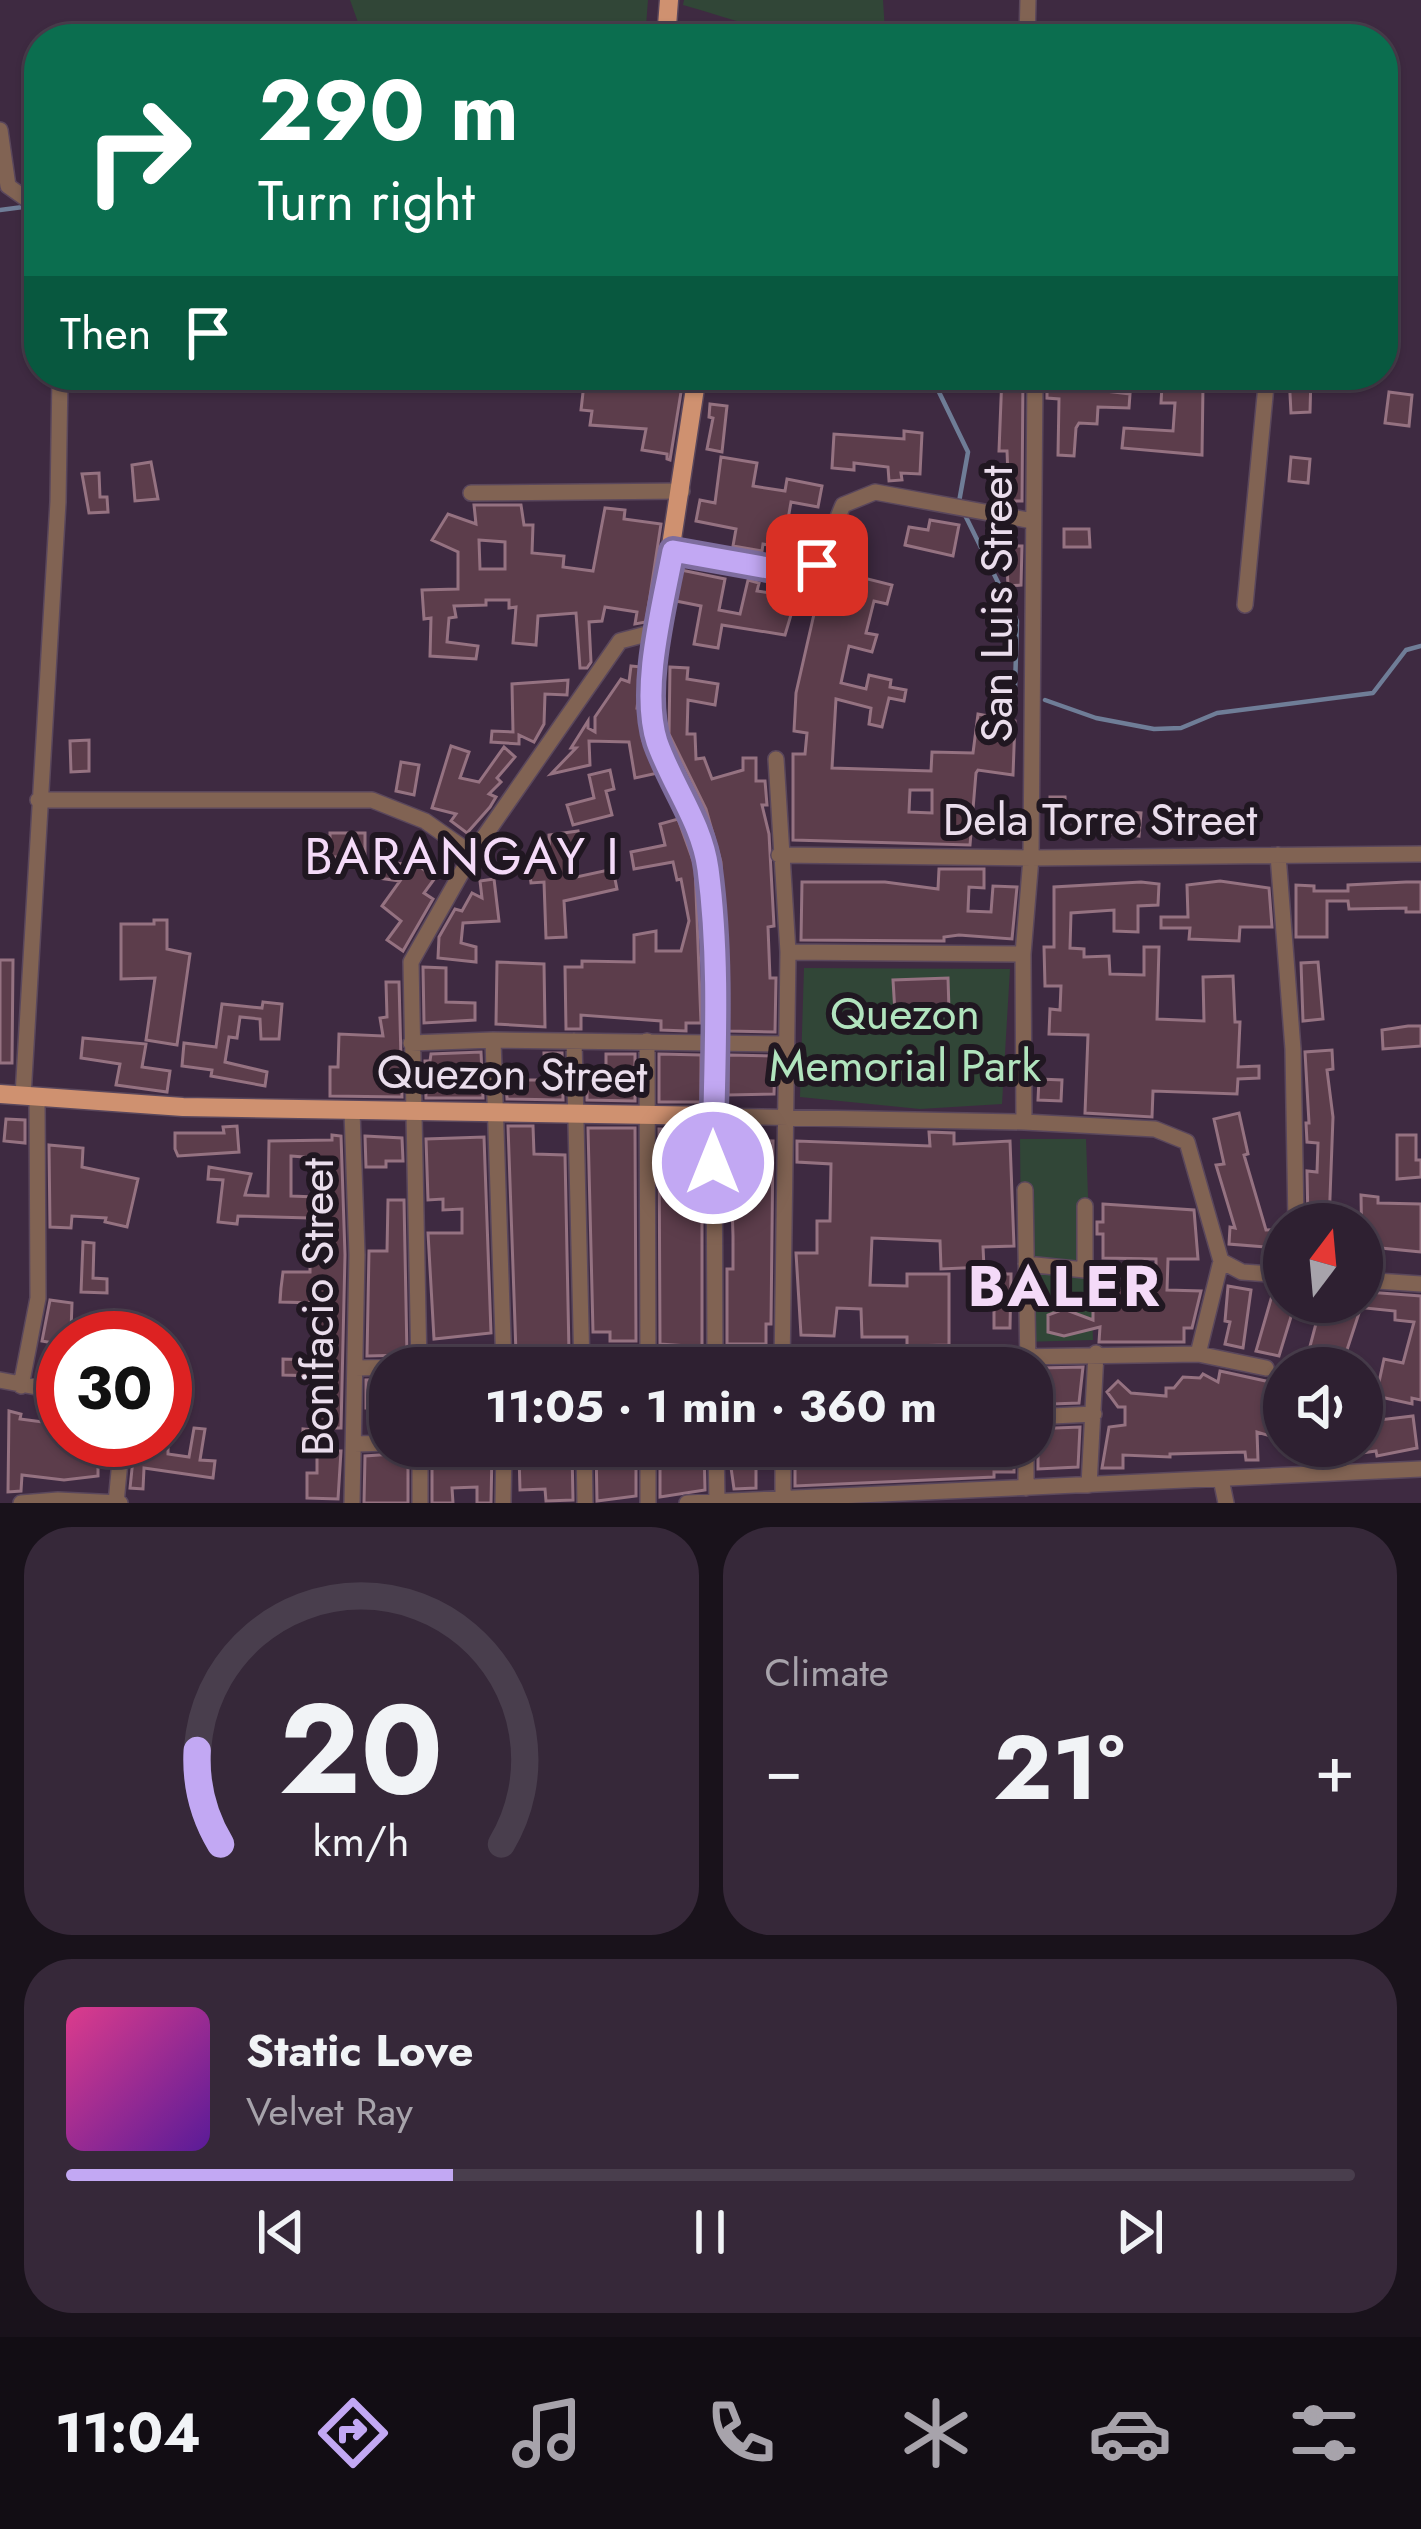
<!DOCTYPE html>
<html lang="en">
<head>
<meta charset="utf-8">
<style>
	body { margin:0; font-family:Jost,sans-serif; background:#362839; color:#f1f3f6; height:100vh; display:flex; flex-direction:column; font-size:45px; white-space:nowrap }
	* { box-sizing:border-box; margin:0 }
	p { font-size:39px; color:#a7a3ab }
	.icon { flex:none; width:66px; height:66px; fill:none; stroke:currentColor; stroke-width:2; stroke-linecap:round; stroke-linejoin:round }
	.map { position:relative; height:1503px; overflow:hidden }
	.details { display:flex; flex-direction:column; gap:24px; padding:24px; background:#19121b; flex:1 }
	.details>* { flex:none }
	.top-card { position:absolute; left:24px; top:24px; width:1374px; height:366px; border-radius:48px; box-shadow:0 3px 9px #0004,0 0 0 3px #493e4d; background:#0b6e4f; color:#fff; overflow:hidden }
	.needle { width:78px; rotate:16deg }
	.buttons { position:absolute; left:1263px; top:1203px; display:grid; gap:24px }
	.buttons a { display:grid; place-items:center; width:120px; height:120px; border-radius:50%; background:#2e2031; box-shadow:0 3px 9px #0004,0 0 0 3px #493e4d; font-size:60px }
	.speed { position:absolute; left:36px; top:1311px; display:flex; gap:24px; font-size:60px; font-weight:700; text-align:center }
	.speed>* { display:grid; place-content:center; width:156px; height:156px; border-radius:50%; background:#2e2031; box-shadow:0 3px 9px #0004,0 0 0 3px #493e4d; line-height:1 }
	.speed .limit { border:18px solid #d22; background:#fff; color:#111 }
	.pin { position:absolute; display:grid; place-items:center; width:102px; height:102px; color:#fff; margin:-51px; border-radius:24px; box-shadow:0 6px 18px #0006 }
	.me { position:absolute; width:132px; margin:-66px; rotate:0deg; stroke-linejoin:round; filter:drop-shadow(0 0 9px #0008) }
	.turn { display:flex; align-items:center; gap:42px; height:252px; padding:0 36px; font-size:54px }
	.turn .icon { width:156px; height:156px; stroke-width:2.5 }
	.turn b { display:block; font-size:84px; line-height:102px }
	.then { display:flex; align-items:center; height:114px; padding:0 36px; background:#0003; gap:24px; font-size:45px }
	.big { font-size:90px; font-weight:700; line-height:1.1 }
	.details .card { flex:1; display:flex; flex-direction:column; justify-content:center; gap:18px; min-width:0; padding:0 42px; border-radius:48px; background:#362839 }
	.details .dial { align-items:center; gap:0 }
	.dial svg { height:312px; overflow:visible; fill:none; stroke:#493e4d; stroke-width:7; stroke-linecap:round; text-anchor:middle }
	.dial text { fill:#f1f3f6; stroke:none }
	.song { display:flex; align-items:center; gap:36px }
	.cover { width:144px; height:144px; border-radius:18px; background:linear-gradient(135deg,hsl(330 70% 55%),hsl(270 70% 35%)) }
	.played { height:12px; border-radius:6px; background:linear-gradient(90deg,#c2a8f3 30%,#493e4d 30%) }
	.keys { display:flex; justify-content:space-around; direction:ltr }
	.heat { display:flex; justify-content:space-between; align-items:center; font-size:66px; direction:ltr }
	.details .tiles { flex:1; display:grid; gap:24px; grid-template-columns:1fr 1fr }
	.card:last-child { grid-column:span 2 }
	.trip { position:absolute; left:369px; top:1347px; width:684px; height:120px; border-radius:48px; background:#2e2031; box-shadow:0 3px 9px #0004,0 0 0 3px #493e4d; font-weight:700; line-height:120px; text-align:center }
	.tabs { display:flex; height:192px; justify-content:space-around; align-items:center; background:#120d14; color:#a7a3ab }
	.tabs .icon { width:84px; height:84px }
	.tabs .on { color:#c2a8f3 }
	.tabs b { font-size:54px; color:#f1f3f6 }
	.map>svg:first-child { display:block }
</style>
</head>
<body>
<div class="map">
<svg width="1421" height="1503" viewBox="0 0 1421 1503">
	<rect width="100%" height="100%" fill="#3e2a41"/>
	<path fill="#314637" d="M350,0H648L645,39H364Z
		M684,0H883L885,32C817,53 748,23 683,5Z
		M804,968L1010,969L1002,1104L920,1109L800,1097Z
		M1020,1139H1086L1093,1340L1022,1342Z"/>
	<g fill="none" stroke-linecap="round" stroke-linejoin="round">
		<path stroke="#6f7d97" stroke-width="4.5" d="M0,210L23,207
			M937,375L939,392L968,452L959,502
			M965,515L1017,621L1015,687
			M1045,700L1096,718L1154,729L1181,728L1217,713L1373,693L1406,650L1421,646"/>
	</g>
	<path fill="#5c3d4b" stroke="#957281" stroke-width="3" fill-rule="evenodd" d="M707,24L754,34V39H705Z
		M585,375H657L683,380L670,460L667,459V454L642,450L646,429L590,425L592,411L581,410Z
		M1002,375H1023L1022,501H1009L1007,451H999Z
		M1177,375H1197V386H1203L1202,455L1122,448L1124,428L1173,431L1175,403H1161L1162,385H1177Z
		M1289,375H1311L1310,412L1291,413Z
		M1047,384L1130,394L1129,408L1098,407L1097,424L1079,423L1076,428L1074,456L1058,455L1059,399L1047,398Z
		M1389,392L1412,395L1409,426L1385,423Z
		M710,404L727,406L722,452L707,449L713,418L709,417Z
		M904,431L922,433L920,474L901,473L902,480L889,481L888,467L854,463V470L832,468L834,434L904,439Z
		M721,457L757,463L753,486L785,491L787,479L822,486L818,507L791,502L783,548L763,544L762,551L733,546L736,529L696,521L700,500L715,503Z
		M1291,457L1310,459L1308,483L1289,481Z
		M151,462L158,499L135,501L132,465Z
		M99,473L100,497H107L108,512L89,513L82,474Z
		M474,505H521L524,525H533L532,553L564,556L563,567L593,571L605,508L625,510L624,519L661,524L646,622L635,624L637,612L605,607L602,621L589,622L591,662L587,668H580L576,613L538,616L536,645L513,643L516,607L509,608V600H486V605L454,606L456,617L449,618L447,642L478,646L476,659L430,656L431,618L424,619L422,590L458,589V552L432,540L448,514L476,524ZM479,540L505,542V569H480Z
		M930,520L959,525L953,556L905,545L909,527L928,530Z
		M1064,529H1089L1090,547H1064Z
		M1006,546H1022L1021,585L1008,586Z
		M681,570L725,579L719,610L740,614L748,580L759,583L757,591L824,601L829,584L844,588L848,574L892,585L887,604L874,601L866,633L877,635L872,652L849,646L841,683L866,689L869,675L891,680L890,687L906,690L904,701L889,698L882,727L869,724L871,708L836,699L832,768L931,771L932,752L973,753L978,714L1015,721L1013,775L978,770L976,773L970,845L793,840V754H805L807,733L794,731L796,693L814,614L793,608L785,635L722,625L718,648L694,644L701,606L676,601ZM910,790H932V813L909,812Z
		M631,666L642,667L637,708H640L643,741L658,773L635,778L629,742L589,741L590,765L551,774L576,748H571L588,721V728L595,732V717L621,679L629,682Z
		M670,667L688,668L687,679L718,684L715,705L688,700L687,734H695L696,759L704,758L712,779L743,770V758H756V781H765L767,805H762L769,834L774,926L768,927L770,978H776L775,1032L728,1031L721,862L706,809L669,734Z
		M568,680L567,695L545,694L544,724L534,742L519,735V744L491,742L492,731L513,732L512,684Z
		M89,740V771L71,772L70,741Z
		M451,746L469,752L460,778L479,782L504,747L515,757L497,778L501,782L489,794L496,797L490,807L467,833L451,821L456,814L432,808Z
		M401,762L419,765L414,795L396,791Z
		M610,770L614,789L606,791L612,815L573,825L567,805L594,798L589,775Z
		M1050,797H1065L1067,835L1050,836Z
		M1123,812L1141,813L1139,836L1092,831L1094,816L1122,819Z
		M678,819L695,866L701,1023H686V1031L661,1030V1021L581,1015V1029H566L565,967H582V961L634,962V935L656,931V951H681L689,921L681,879L677,880L673,862L634,869L631,852L665,845L660,824Z
		M578,831L581,850L570,851L572,878L613,869L617,889L564,901L566,937L546,938L544,882L531,883L529,867L550,866L549,835Z
		M330,833H365V857H330Z
		M372,860L419,866L435,878L424,893L433,899L403,951L387,940L401,921L382,906L400,881L370,877Z
		M939,869H984V888L969,887L968,911L991,912L993,886L1017,887L1012,939L959,935L944,937V941L801,940L802,882H885L938,889Z
		M494,879L499,921L463,923L461,943L476,947V962L438,958L439,937L455,909L462,911L472,893L482,898L480,881Z
		M1220,881L1269,888L1272,927H1240L1239,941L1189,939L1190,928H1161V917H1188L1187,885Z
		M1141,882L1159,884L1158,905L1138,906V932L1114,931V910L1071,913L1070,948L1084,949V957L1109,956L1110,974L1144,975V947H1159L1157,1019L1204,1021L1203,977L1233,976L1235,1022H1240L1238,1067L1259,1066V1078L1238,1079L1237,1094L1153,1091L1152,1117L1085,1113L1088,1035L1049,1034L1050,1009L1060,1010L1061,986H1045L1044,947H1054V887Z
		M1406,882H1421V912H1406V908L1349,909L1348,901H1327V937H1296V885L1314,886V891H1348V885Z
		M154,920H167V949L190,954L177,1045L146,1040L155,978L121,979V924H154Z
		M0,960H13L12,1063H0Z
		M497,962L544,964L545,1027L496,1024Z
		M1318,962L1323,1019L1303,1021L1301,963Z
		M423,967L446,968V1002L475,1003V1020L424,1023Z
		M948,978L949,1010L895,1013L893,980Z
		M386,982H399L402,1097L330,1096V1067H338L339,1034L383,1036L380,1018L387,1017Z
		M263,1002L282,1004L279,1039H261L260,1019L240,1017L237,1038L229,1037L225,1062L267,1072L265,1086L211,1076L212,1070L182,1066L184,1043L216,1047L222,1004L262,1008Z
		M1408,1026H1421V1046L1383,1049L1382,1030Z
		M83,1038L146,1044L142,1067L170,1071L167,1092L116,1085L120,1064L81,1058Z
		M1332,1050L1333,1069L1327,1070L1333,1117L1329,1224H1308L1307,1171L1317,1172L1318,1143L1307,1142L1306,1123H1309L1305,1052Z
		M481,1052L483,1098H426L425,1061H430L431,1054Z
		M544,1053H562L563,1100L507,1099L506,1080H545Z
		M606,1054H635V1101L587,1100V1078H606Z
		M659,1054L701,1055V1102H659Z
		M728,1055L775,1056L774,1094L728,1095Z
		M1039,1079L1062,1080L1061,1101L1038,1100Z
		M1239,1113L1248,1154L1244,1155L1266,1230L1284,1229V1247L1279,1248L1229,1244L1230,1227L1235,1228L1216,1165L1224,1164L1214,1119Z
		M6,1119L25,1120V1143L4,1141Z
		M237,1126L239,1152L178,1156L175,1149V1133H224L223,1127Z
		M508,1126H533L534,1154L565,1155L569,1352L516,1353Z
		M588,1128H635L636,1341H610V1332H593Z
		M659,1129L702,1131V1173H674V1197L702,1198V1347L660,1344Z
		M929,1132L954,1133V1144L1010,1141L1014,1246L983,1247L984,1267L941,1269L940,1241L872,1238L870,1285L907,1286V1274H949V1345L907,1346V1337H862L861,1309L837,1308L834,1336L801,1335L796,1253H817V1221H830L831,1164L797,1162V1141L930,1146Z
		M332,1135L341,1136L345,1255L341,1428H327V1451L302,1450L303,1429L314,1430L318,1376L283,1375V1359L317,1360L319,1303L280,1302L281,1288L283,1272H310V1218L238,1216L237,1224L218,1222L223,1180L208,1179L209,1167L251,1174L245,1195L268,1196L269,1141L332,1140ZM291,1156L317,1158L316,1197L291,1196Z
		M1397,1135H1416V1160H1421V1177L1397,1179Z
		M365,1136L402,1138L403,1161H386V1167H366Z
		M484,1137L491,1333L434,1339L428,1233H462V1209L443,1210V1199L428,1200L426,1139Z
		M730,1140L773,1141L771,1324H766V1344H727V1269H733V1236Z
		M49,1145L83,1148L82,1167L138,1179L127,1227L105,1222L106,1218L72,1216L71,1228L50,1227Z
		M1361,1195L1378,1197V1203L1421,1204V1252L1380,1248V1256L1362,1254Z
		M388,1200H404L407,1355L367,1356L369,1251H387Z
		M1103,1204L1194,1210L1198,1259H1168L1167,1290L1201,1291L1192,1328H1184V1342H1099L1100,1327L1064,1336L1048,1332V1315L1064,1309L1093,1320V1306H1100V1288L1156,1289V1259L1103,1258V1234H1097V1222H1103Z
		M83,1242L94,1243L93,1278L107,1279V1293L81,1292Z
		M994,1274H1011L1010,1328H994Z
		M1228,1286L1251,1290L1243,1348L1225,1344L1230,1322L1225,1321Z
		M1273,1292L1284,1295V1306L1294,1307L1279,1356L1256,1351Z
		M1367,1292L1421,1296V1400L1412,1398V1404L1376,1396L1384,1359L1403,1363L1414,1322L1395,1320V1311L1365,1308Z
		M50,1300L72,1303L71,1331H63V1369L50,1368L53,1343L42,1341Z
		M1300,1302H1344L1361,1307L1345,1356L1309,1350L1318,1316L1299,1313Z
		M1083,1367L1079,1403L1052,1404V1389L1038,1390L1040,1368Z
		M1220,1371L1284,1385V1440L1257,1432L1258,1460H1246L1245,1452L1170,1454V1457L1123,1455V1468H1102L1109,1427L1125,1425V1407H1118L1107,1392L1118,1381L1131,1393L1166,1396V1388H1174L1183,1377L1200,1378L1203,1374L1218,1382Z
		M390,1379V1408H366V1380Z
		M44,1407L59,1408L58,1430L63,1431V1440H98V1476L64,1480L22,1475L21,1491L8,1492L9,1411L21,1414L20,1419L43,1422Z
		M1413,1416L1417,1448L1377,1456L1376,1451L1362,1453V1433L1371,1432L1370,1421Z
		M1080,1427L1078,1467L1038,1469V1445L1032,1429Z
		M194,1428L205,1429L200,1460L215,1461L213,1478L144,1468L143,1489L130,1488L135,1440H168V1454L189,1457Z
		M596,1446H636V1496L597,1501Z
		M660,1446H704L705,1490L660,1497Z
		M728,1446H771V1467H756V1488L734,1489Z
		M795,1446H1014V1472H994V1477L795,1486Z
		M432,1450H447V1457L492,1452L491,1503H477V1487L452,1488L453,1503H432Z
		M317,1451H341L338,1499L307,1498V1473H317Z
		M572,1451L573,1500L546,1501L545,1489L520,1490L519,1454Z
		M408,1453V1503H364L365,1456Z"/>
	<g fill="none" stroke-linecap="round" stroke-linejoin="round">
		<defs>
			<path id="minor" d="M1027,39L1028,0
				M0,130L8,186L39,208
				M471,493L682,491
				M673,551L796,573C825,570 832,529 843,505L875,492L1033,521
				M1245,605L1267,375
				M776,759L788,952L782,1368
				M38,800H372L425,821L472,854
				M779,855L1031,858L1421,854
				M1278,855L1293,1049L1296,1224
				M788,952L1023,954
				M493,1040L504,1368
				M574,1041L582,1368
				M647,1041L648,1368
				M411,1043L493,1040L786,1044
				M23,1096L58,502L60,375
				M352,1111L357,1255L352,1503
				M1024,1122L1023,954L1031,858L1035,375
				M1025,1190L1028,1368
				M1221,1261L1242,1272L1284,1275
				M1026,1264L1085,1270V1206
				M1362,1280L1421,1284
				M1198,1354L1266,1368
				M355,1368C636,1363 917,1357 1198,1354L1221,1261L1187,1142L1155,1129L1024,1122L714,1116L715,1361V1368
				M419,1368L411,962L472,854L620,641L658,631
				M0,1380L63,1392
				M21,1386L38,1298L37,1097
				M1032,1417L1094,1414
				M355,1444L390,1443
				M584,1446L585,1503
				M648,1446V1503
				M716,1446L717,1503
				M783,1446V1499
				M1221,1479L1226,1503
				M1089,1485L1096,1353
				M1026,1488V1446
				M21,1503L58,1500L120,1503
				M116,1503L122,1440
				M420,1503V1446
				M503,1503L504,1446
				M687,1503L1421,1469"/>
			<path id="major" d="M666,39L669,0
				M0,1094L183,1107L714,1116L715,981L708,863L685,798L656,738L653,721L658,631L697,375"/>
		</defs>
		<use href="#minor" stroke="#5a475c" stroke-width="18"/>
		<use href="#major" stroke="#5a475c" stroke-width="21"/>
		<use href="#minor" stroke="#816353" stroke-width="15"/>
		<use href="#major" stroke="#cf9170" stroke-width="18"/>
	</g>
	<g fill="none" stroke-linecap="round" stroke-linejoin="round">
		<defs>
			<path id="route" d="M713,1163C714,1066 721,967 708,869C702,823 672,785 657,742C640,689 663,605 673,551L796,573L808,572L817,565"/>
		</defs>
		<use href="#route" stroke="#7e6d9e" stroke-width="30"/>
		<use href="#route" stroke="#c2a8f3" stroke-width="21"/>
	</g>
	<g text-anchor="middle" dominant-baseline="central" stroke-width="12" stroke-linejoin="round" paint-order="stroke">
		<g font-size="45" fill="#eaddec" stroke="#201721">
			<text transform="translate(996 604) rotate(-90)">San Luis Street</text>
			<text x="1100" y="819">Dela Torre Street</text>
			<text transform="translate(512 1074) rotate(1)">Quezon Street</text>
			<text transform="translate(317 1307) rotate(-90)">Bonifacio Street</text>
		</g>
		<g font-size="45" fill="#b1e4be" stroke="#201721">
			<text x="905" y="1013">Quezon<tspan x="905" dy="52">Memorial Park</tspan></text>
		</g>
		<g font-size="51" letter-spacing="3" fill="#f4daf8" stroke="#201721">
			<text x="463" y="856">BARANGAY I</text>
		</g>
		<g font-size="57" font-weight="bold" letter-spacing="3" fill="#f4daf8" stroke="#201721">
			<text x="1065" y="1286">BALER</text>
		</g>
	</g>
</svg>
<div class="buttons">
<a><svg class="needle" viewBox="-14 -14 28 28"><path d="M0-13l5 13h-10z" fill="#e53935"/><path d="M0 13l5-13h-10z" fill="#a7a3ab"/></svg></a>
<a><svg class="icon" aria-label="sound" viewBox="0 0 24 24"><path d="M4 9h4l5-4v14l-5-4H4zM17 9q2 3 0 6"/></svg></a>
</div>
<div class="speed"><div class="limit">30</div></div>
<div class="pin" style="left:817px;top:565px;background:#d93025"><svg class="icon" aria-label="arrive" viewBox="0 0 24 24"><path d="M6 21V4h12l-3 4 3 4H6"/></svg></div>
<svg class="me" style="left:713px;top:1163px" viewBox="-20 -20 40 40"><circle r="17" fill="#c2a8f3" stroke="#fff" stroke-width="3"/><path d="M0-11L8 9 0 5-8 9z" fill="#fff"/></svg>
<div class="trip">11:05 · 1 min · 360 m</div>
<div class="top-card">
<div class="turn"><svg class="icon" aria-label="right" viewBox="0 0 24 24"><path d="M7 20v-9h11M14 6l5 5-5 5"/></svg><div><b>290 m</b>Turn right</div></div>
<div class="then">Then<svg class="icon" aria-label="arrive" viewBox="0 0 24 24"><path d="M6 21V4h12l-3 4 3 4H6"/></svg></div>
</div>
</div>
<section class="details">
<div class="tiles">
<div class="card dial"><svg viewBox="0 0 100 80">
<path d="M14 69A42 42 0 1 1 86 69"/>
<path d="M14 69A42 42 0 0 1 8 45" stroke="#c2a8f3"/>
<text x="50" y="56" font-size="32" font-weight="700">20</text>
<text x="50" y="72" font-size="11">km/h</text>
</svg></div>
<div class="card"><p>Climate</p>
<div class="heat"><a>−</a><b class="big">21°</b><a>+</a></div>
</div>
<div class="card">
<div class="song"><i class="cover"></i><div><b>Static Love</b><p>Velvet Ray</p></div></div>
<div class="played"></div>
<div class="keys"><svg class="icon" aria-label="previous" viewBox="0 0 24 24"><path d="M18 5L8 12l10 7zM5 5v14"/></svg><svg class="icon" aria-label="pause" viewBox="0 0 24 24"><path d="M8 5v14M16 5v14"/></svg><svg class="icon" aria-label="next" viewBox="0 0 24 24"><path d="M6 5l10 7-10 7zM19 5v14"/></svg></div>
</div>
</div>
</section>
<nav class="tabs">
<b>11:04</b>
<svg class="icon on" aria-label="directions" viewBox="0 0 24 24"><path d="M12 3l9 9-9 9-9-9zM9 14v-3h6M13 9l2 2-2 2"/></svg>
<svg class="icon" aria-label="music" viewBox="0 0 24 24"><path d="M9 18V5l10-2v13"/><circle cx="6" cy="18" r="3"/><circle cx="16" cy="16" r="3"/></svg>
<svg class="icon" aria-label="phone" viewBox="0 0 24 24"><path d="M5 4h4l2 5-3 2q2 4 5 5l2-3 5 2v4C11 20 4 13 5 4z"/></svg>
<svg class="icon" aria-label="climate" viewBox="0 0 24 24"><path d="M12 3v18M4 7l16 10M4 17L20 7"/></svg>
<svg class="icon" aria-label="car" viewBox="0 0 24 24"><path d="M5 17H2v-5l4-1 3-4h7l3 4 3 1v5h-3M9 17h6M6 11h13"/><circle cx="7" cy="17" r="2"/><circle cx="17" cy="17" r="2"/></svg>
<svg class="icon" aria-label="filters" viewBox="0 0 24 24"><path d="M4 7h16M4 17h16"/><circle cx="9" cy="7" r="2"/><circle cx="15" cy="17" r="2"/></svg>
</nav>
</body>
</html>
